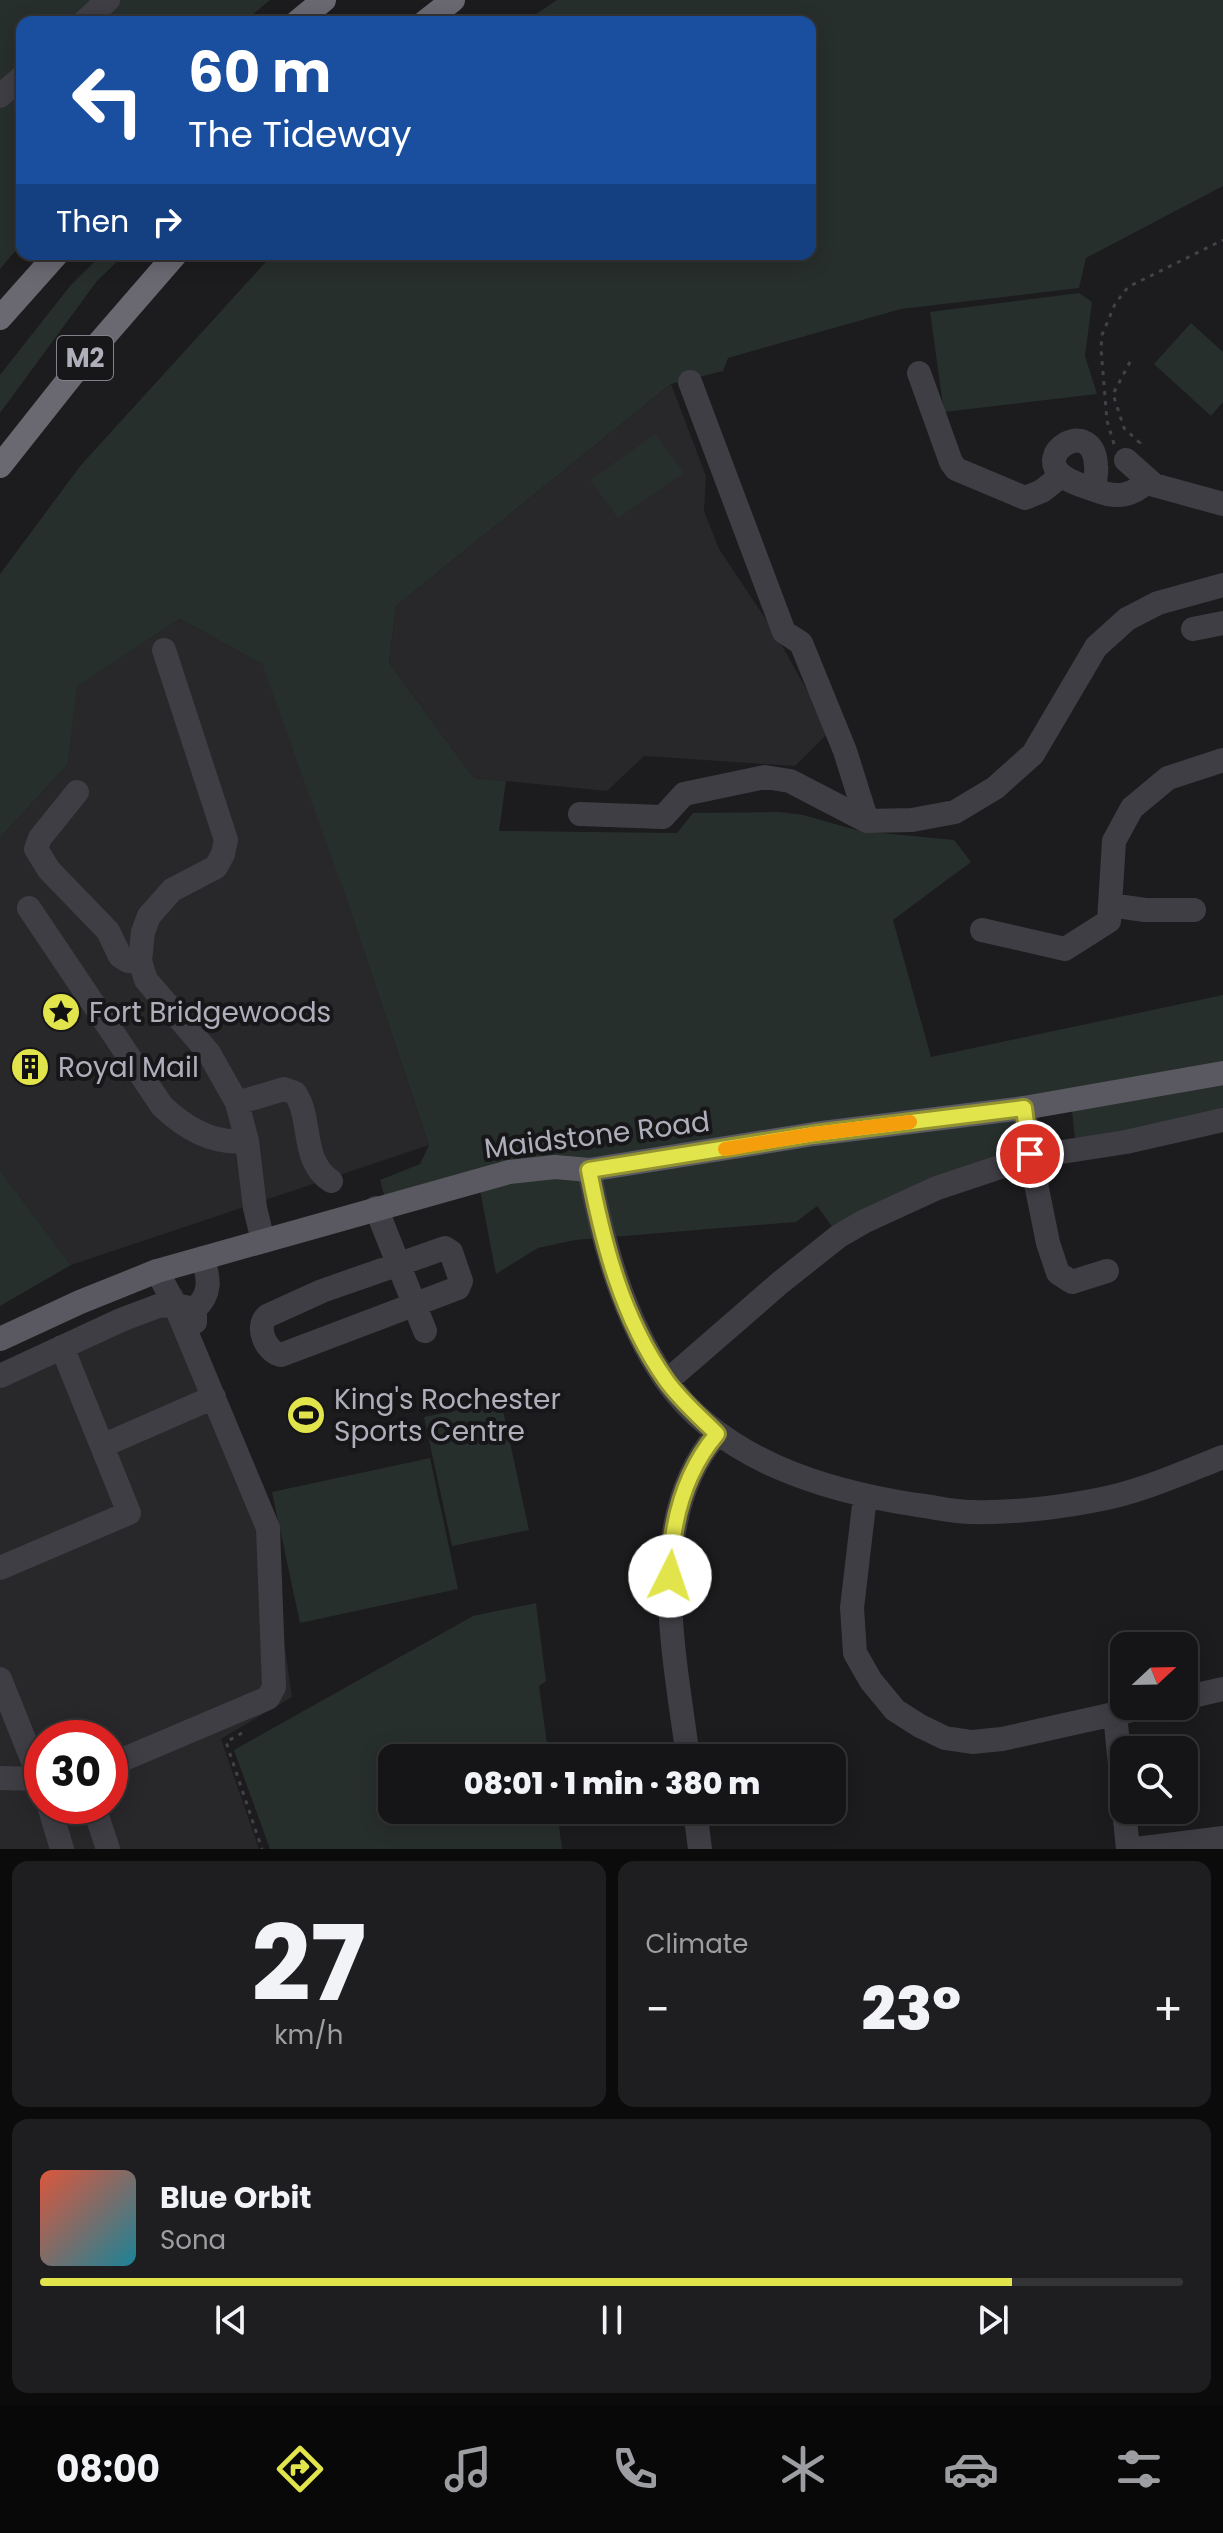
<!DOCTYPE html>
<html lang="en">
<head>
<meta charset="utf-8">
<style>
	body { margin:0; font-family:Poppins,sans-serif; background:#1e1d1f; color:#f1f3f6; height:100vh; display:flex; flex-direction:column; font-size:30px; white-space:nowrap }
	* { box-sizing:border-box; margin:0 }
	p { font-size:26px; color:#9d9ea1 }
	.icon { flex:none; width:44px; height:44px; fill:none; stroke:currentColor; stroke-width:2; stroke-linecap:round; stroke-linejoin:round }
	.map { position:relative; height:1849px; overflow:hidden }
	.side { display:flex; flex-direction:column; gap:12px; padding:12px; background:#0c0b0c; flex:1 }
	.side>* { flex:none }
	.hud { position:absolute; left:16px; top:16px; width:800px; height:244px; border-radius:16px; box-shadow:0 4px 20px #0003,0 0 0 2px #343335; background:#1a4fa0; color:#fff; overflow:hidden }
	.needle { width:52px; rotate:68deg }
	.buttons { position:absolute; left:1110px; top:1632px; display:grid; gap:16px }
	.buttons a { display:grid; place-items:center; width:88px; height:88px; border-radius:16px; background:#151416; box-shadow:0 4px 20px #0003,0 0 0 2px #343335; font-size:40px }
	.speed { position:absolute; left:24px; top:1720px; display:flex; gap:16px; font-size:40px; font-weight:700; text-align:center }
	.speed>* { display:grid; place-content:center; width:104px; height:104px; border-radius:50%; background:#151416; box-shadow:0 4px 20px #0003,0 0 0 2px #343335; line-height:1 }
	.speed .limit { border:12px solid #d22; background:#fff; color:#111 }
	.pin { position:absolute; display:grid; place-items:center; width:68px; height:68px; color:#fff; margin:-34px; border:4px solid #fff; border-radius:50%; box-shadow:0 2px 8px #0007 }
	.me { position:absolute; width:88px; margin:-44px; rotate:4deg; stroke-linejoin:round; filter:drop-shadow(0 0 6px #0008) }
	.turn { display:flex; align-items:center; gap:28px; height:168px; padding:0 40px; font-size:36px }
	.turn .icon { width:104px; height:104px; stroke-width:2.5 }
	.turn b { display:block; font-size:56px; line-height:68px }
	.then { display:flex; align-items:center; height:76px; padding:0 40px; background:#0003; gap:16px; font-size:30px }
	.big { font-size:60px; font-weight:800; line-height:1.1 }
	.side .tile { flex:1; display:flex; flex-direction:column; justify-content:center; gap:12px; min-width:0; padding:0 28px; border-radius:16px; background:#1e1d1f }
	.side .dial { align-items:center; gap:0 }
	.dial b { font-size:104px; line-height:1 }
	.song { display:flex; align-items:center; gap:24px }
	.cover { width:96px; height:96px; border-radius:12px; background:linear-gradient(135deg,hsl(10 70% 55%),hsl(190 70% 35%)) }
	.played { height:8px; border-radius:4px; background:linear-gradient(90deg,#e2e44c 85%,#343335 85%) }
	.keys { display:flex; justify-content:space-around; direction:ltr }
	.heat { display:flex; justify-content:space-between; align-items:center; font-size:44px; direction:ltr }
	.side .tiles { flex:1; display:grid; gap:12px; grid-template-columns:1fr 1fr }
	.tile:last-child { grid-column:span 2 }
	.trip { position:absolute; left:378px; top:1744px; width:468px; height:80px; border-radius:16px; background:#151416; box-shadow:0 4px 20px #0003,0 0 0 2px #343335; font-weight:800; line-height:80px; text-align:center }
	.tabs { display:flex; height:128px; justify-content:space-around; align-items:center; background:#080809; color:#9d9ea1 }
	.tabs .icon { width:56px; height:56px }
	.tabs .on { color:#e2e44c }
	.tabs b { font-size:36px; color:#f1f3f6 }
	.map>svg:first-child { display:block }
</style>
</head>
<body>
<div class="map">
<svg width="1223" height="1849" viewBox="0 0 1223 1849">
	<rect width="100%" height="100%" fill="#1c1b1d"/>
	<path fill="#28272a" fill-rule="evenodd" d="M671,384L706,476L704,511L719,549L773,630L830,731L795,766L644,756L607,791L474,778L389,663L396,606Z
		M180,619L262,664L295,746L429,1145L71,1265L0,1170V838L68,764L76,686Z
		M182,1289L268,1528L292,1697L221,1739L259,1849H0V1373ZM42,1738H110V1806H42Z"/>
	<path fill="#272f2c" d="M0,0H270L244,22H22V243L0,269Z
		M557,0H1223V186L1086,258L1079,288L901,309L728,358L723,371L671,384L396,606L389,663L474,778L506,781L499,831L677,833L693,813L780,812L803,815L860,831L954,840L971,862L893,920L931,1057L1223,995V1120L1076,1150L1071,1101L1025,1108L1030,1154L839,1236L817,1206L796,1222L575,1240L538,1248L496,1274L478,1180L387,1205L380,1180L420,1164L429,1145L345,895L262,664L180,619L77,686L68,764L0,838V574L81,465L273,254H810V22H524Z
		M102,254H125L97,281L0,413V375L70,286Z
		M1079,293L1092,302L1085,356L1097,394L944,412L930,312Z
		M1191,323L1223,352V402L1211,416L1154,364Z
		M655,434L684,473L618,518L590,480Z
		M0,1170L71,1265L0,1306Z
		M501,1401L529,1530L452,1546L424,1417Z
		M430,1458L458,1589L300,1623L272,1492Z
		M536,1603L546,1681L539,1686L549,1758H392V1810H557L562,1849H270L234,1750L473,1616Z"/>
	<g fill="none" stroke-linecap="round" stroke-linejoin="round">
		<path stroke="#434249" stroke-width="3" stroke-dasharray="4 6" stroke-linecap="butt" d="M1130,362L1113,394L1124,428L1140,443L1137,445
			M1114,444L1107,421L1101,349L1102,335L1115,304L1128,287L1223,240
			M242,1733L226,1742L262,1849"/>
		<path stroke="#3f3e44" stroke-width="24" d="M84,22L108,0
			M0,96L22,77
			M919,373L951,462L956,469L1025,498L1042,491L1061,476
			M690,382L784,632L801,643L845,751L867,821
			M1126,460L1154,485L1223,504
			M1094,489C1095,481 1097,472 1096,465C1093,415 1030,454 1064,477C1073,484 1088,487 1098,491C1119,499 1132,495 1149,481
			M1193,629L1223,623
			M164,650L226,840L223,854L216,867L172,890L149,916L143,932L140,961L146,980L209,1053L237,1103L247,1141L255,1208L263,1241
			M77,792L40,838L36,849L49,870L108,931L120,956L128,961H140
			M580,814L663,817L684,794L765,777L790,781L867,821L912,820L955,812L995,788L1033,754L1096,647L1127,619L1158,603L1223,585
			M1110,905L1145,910H1194
			M29,908L162,1106C185,1128 214,1145 247,1141
			M982,930L1065,949L1109,921L1114,841L1132,808L1168,778L1223,760
			M237,1103L284,1089L295,1093C313,1119 300,1161 331,1181
			M1024,1108L1030,1154L1048,1243L1058,1273L1072,1282L1107,1271
			M1049,1154L1126,1142L1223,1120
			M589,1170C603,1243 623,1317 665,1379C721,1460 825,1491 917,1505C935,1507 953,1512 971,1512C1013,1513 1056,1508 1097,1500C1141,1492 1182,1473 1223,1457
			M376,1208L425,1331
			M445,1248L451,1252L461,1281L458,1288L281,1355C266,1352 255,1327 267,1316L322,1291Z
			M195,1322V1309C212,1293 209,1279 203,1258
			M0,1376L121,1320L158,1306L175,1305L195,1309
			M667,1381L781,1282L839,1236L865,1221L937,1188L1012,1163
			M102,1446L214,1397
			M865,1497L852,1608L855,1653L871,1681L895,1710L920,1726L945,1738L972,1742L1002,1739L1150,1706
			M0,1568L129,1513L62,1347
			M0,1679L40,1779L0,1778
			M1184,1698L1223,1689
			M1115,1714L1124,1805
			M688,1758C675,1655 643,1520 717,1434
			M110,1765L268,1698L274,1687L268,1528L175,1305L157,1271
			M49,1806L62,1849
			M94,1807L108,1849
			M695,1810L700,1849
			M1124,1810L1128,1849
			M1136,1849L1223,1838"/>
		<path stroke="#5a5961" stroke-width="24" d="M0,1339L80,1302L157,1271L509,1172L555,1167L589,1170L814,1134L1024,1108L1223,1073"/>
		<path stroke="#6a6972" stroke-width="24" d="M297,22L324,0
			M425,22L453,0
			M0,318L57,254
			M0,466L84,360L176,254"/>
	</g>
	<g fill="none" stroke-linecap="round" stroke-linejoin="round">
		<defs>
			<path id="route" d="M670,1576C671,1524 683,1474 717,1434C700,1417 680,1400 666,1380C622,1318 603,1243 589,1170L814,1134L1024,1108L1030,1154"/>
		</defs>
		<use href="#route" stroke="#939431" stroke-width="20"/>
		<use href="#route" stroke="#e2e44c" stroke-width="14"/>
		<path stroke="#f59e0b" stroke-width="14" d="M725,1149L814,1134L910,1122"/>
	</g>
	<defs>
		<symbol id="sight-disc" viewBox="-11 -11 22 22"><circle r="9.5" fill="#e2e44c" stroke="#171618"/><path d="M0-6L1.8-2.2L6-1.7L2.9 1.2L3.7 5.4L0 3.3L-3.7 5.4L-2.9 1.2L-6-1.7L-1.8-2.2Z" fill="#111"/></symbol>
		<symbol id="building-disc" viewBox="-11 -11 22 22"><circle r="9.5" fill="#e2e44c" stroke="#171618"/><path d="M-4-6H4V6H1V3H-1V6H-4ZM-2.5-4.3h1.7v1.8h-1.7ZM.8-4.3h1.7v1.8H.8ZM-2.5-1h1.7V.8h-1.7ZM.8-1h1.7V.8H.8Z" fill="#111"/></symbol>
		<symbol id="stadium-disc" viewBox="-11 -11 22 22"><circle r="9.5" fill="#e2e44c" stroke="#171618"/><path d="M0-5a6.5 5 0 1 0 0 10a6.5 5 0 1 0 0-10ZM-3.5-1.8h7v3.6h-7Z" fill="#111"/></symbol>
	</defs>
	<g fill-rule="evenodd">
		<use href="#sight-disc" x="39" y="990" width="44" height="44"/>
		<use href="#building-disc" x="8" y="1045" width="44" height="44"/>
		<use href="#stadium-disc" x="284" y="1393" width="44" height="44"/>
	</g>
	<g text-anchor="middle" dominant-baseline="central" stroke-width="8" stroke-linejoin="round" paint-order="stroke">
		<rect fill="#171618" stroke="#81818a" stroke-width="2" x="57" y="336" width="56" height="44" rx="6"/>
		<g font-size="26" font-weight="bold" fill="#afafbb">
			<text x="85" y="358">M2</text>
		</g>
		<g font-size="28" fill="#afafbb" stroke="#171618" text-anchor="start">
			<text x="89" y="1012">Fort Bridgewoods</text>
			<text x="58" y="1067">Royal Mail</text>
			<text x="334" y="1399">King's Rochester<tspan x="334" dy="32">Sports Centre</tspan></text>
		</g>
		<g font-size="28" fill="#afafbb" stroke="#171618">
			<text transform="translate(597 1135) rotate(-7)">Maidstone Road</text>
		</g>
	</g>
</svg>
<div class="buttons">
<a><svg class="needle" viewBox="-14 -14 28 28"><path d="M0-13l5 13h-10z" fill="#e53935"/><path d="M0 13l5-13h-10z" fill="#9d9ea1"/></svg></a>
<a><svg class="icon" aria-label="search" viewBox="0 0 24 24"><circle cx="10" cy="10" r="6"/><path d="M15 15l6 6"/></svg></a>
</div>
<div class="speed"><div class="limit">30</div></div>
<div class="pin" style="left:1030px;top:1154px;background:#d93025"><svg class="icon" aria-label="arrive" viewBox="0 0 24 24"><path d="M6 21V4h12l-3 4 3 4H6"/></svg></div>
<svg class="me" style="left:670px;top:1576px" viewBox="-20 -20 40 40"><circle r="19" fill="#fff"/><path d="M0-13L10 11 0 6-10 11z" fill="#e2e44c"/></svg>
<div class="trip">08:01 · 1 min · 380 m</div>
<div class="hud">
<div class="turn"><svg class="icon" aria-label="left" viewBox="0 0 24 24"><path d="M17 20v-9H6M10 6l-5 5 5 5"/></svg><div><b>60 m</b>The Tideway</div></div>
<div class="then">Then<svg class="icon" aria-label="right" viewBox="0 0 24 24"><path d="M7 20v-9h11M14 6l5 5-5 5"/></svg></div>
</div>
</div>
<section class="side">
<div class="tiles">
<div class="tile dial"><b>27</b><p>km/h</p></div>
<div class="tile"><p>Climate</p>
<div class="heat"><a>−</a><b class="big">23°</b><a>+</a></div>
</div>
<div class="tile">
<div class="song"><i class="cover"></i><div><b>Blue Orbit</b><p>Sona</p></div></div>
<div class="played"></div>
<div class="keys"><svg class="icon" aria-label="previous" viewBox="0 0 24 24"><path d="M18 5L8 12l10 7zM5 5v14"/></svg><svg class="icon" aria-label="pause" viewBox="0 0 24 24"><path d="M8 5v14M16 5v14"/></svg><svg class="icon" aria-label="next" viewBox="0 0 24 24"><path d="M6 5l10 7-10 7zM19 5v14"/></svg></div>
</div>
</div>
</section>
<nav class="tabs">
<b>08:00</b>
<svg class="icon on" aria-label="directions" viewBox="0 0 24 24"><path d="M12 3l9 9-9 9-9-9zM9 14v-3h6M13 9l2 2-2 2"/></svg>
<svg class="icon" aria-label="music" viewBox="0 0 24 24"><path d="M9 18V5l10-2v13"/><circle cx="6" cy="18" r="3"/><circle cx="16" cy="16" r="3"/></svg>
<svg class="icon" aria-label="phone" viewBox="0 0 24 24"><path d="M5 4h4l2 5-3 2q2 4 5 5l2-3 5 2v4C11 20 4 13 5 4z"/></svg>
<svg class="icon" aria-label="climate" viewBox="0 0 24 24"><path d="M12 3v18M4 7l16 10M4 17L20 7"/></svg>
<svg class="icon" aria-label="car" viewBox="0 0 24 24"><path d="M5 17H2v-5l4-1 3-4h7l3 4 3 1v5h-3M9 17h6M6 11h13"/><circle cx="7" cy="17" r="2"/><circle cx="17" cy="17" r="2"/></svg>
<svg class="icon" aria-label="filters" viewBox="0 0 24 24"><path d="M4 7h16M4 17h16"/><circle cx="9" cy="7" r="2"/><circle cx="15" cy="17" r="2"/></svg>
</nav>
</body>
</html>
